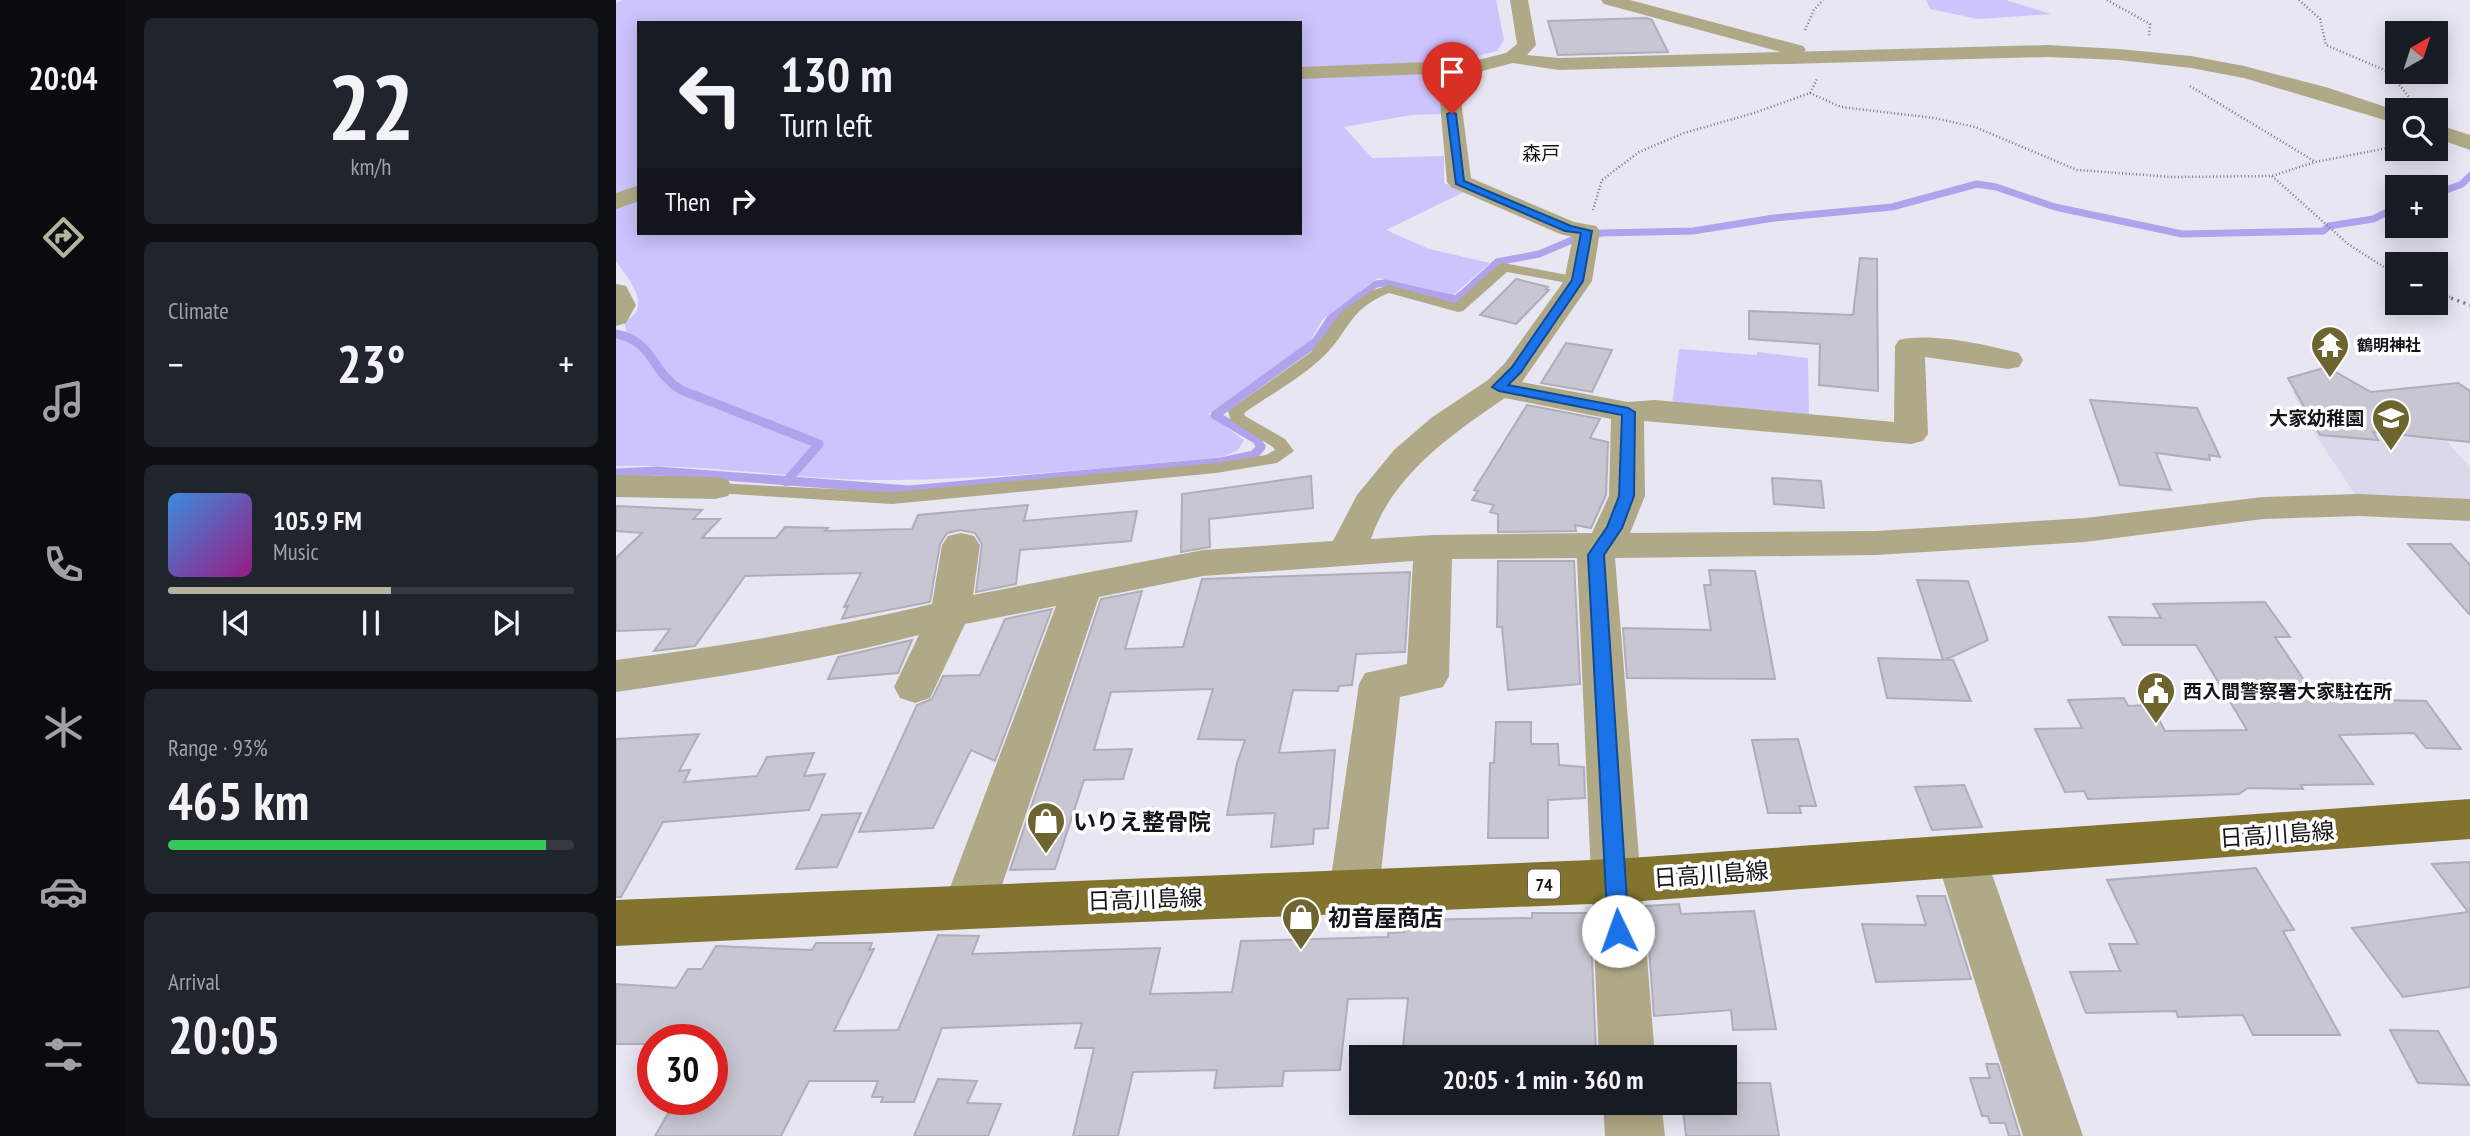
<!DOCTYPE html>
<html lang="en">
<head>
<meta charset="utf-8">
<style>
	body { margin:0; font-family:"PT Sans Narrow","Noto Sans JP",sans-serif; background:#20242c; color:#f1f3f6; height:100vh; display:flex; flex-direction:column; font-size:26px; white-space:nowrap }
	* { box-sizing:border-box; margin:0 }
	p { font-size:23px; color:#9ea1a6 }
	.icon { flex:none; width:38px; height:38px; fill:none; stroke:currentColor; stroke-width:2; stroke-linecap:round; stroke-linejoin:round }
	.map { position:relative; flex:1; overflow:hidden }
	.details { display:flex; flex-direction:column; gap:18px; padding:18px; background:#0d0f14; width:490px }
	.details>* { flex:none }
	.guide { position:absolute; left:21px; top:21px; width:665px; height:214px; border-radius:0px; box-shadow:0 4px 18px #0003; background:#171b24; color:#f1f3f6; overflow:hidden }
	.needle { width:46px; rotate:39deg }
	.buttons { position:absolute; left:1769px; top:21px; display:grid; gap:14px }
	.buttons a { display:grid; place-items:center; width:63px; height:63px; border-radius:0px; background:#171b24; box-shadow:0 4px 18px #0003; font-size:35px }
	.speed { position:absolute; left:21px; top:1024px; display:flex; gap:14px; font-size:35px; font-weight:700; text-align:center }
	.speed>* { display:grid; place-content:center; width:91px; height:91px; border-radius:50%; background:#171b24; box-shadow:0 4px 18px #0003; line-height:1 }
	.speed .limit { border:10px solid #d22; background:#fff; color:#111 }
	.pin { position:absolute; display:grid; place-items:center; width:60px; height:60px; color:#fff; margin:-72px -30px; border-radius:50% 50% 50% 0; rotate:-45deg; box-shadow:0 0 7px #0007 }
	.pin .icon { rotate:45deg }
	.me { position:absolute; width:77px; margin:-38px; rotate:357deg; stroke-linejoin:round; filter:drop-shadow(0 0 5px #0008) }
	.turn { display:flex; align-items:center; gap:24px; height:147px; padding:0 28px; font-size:32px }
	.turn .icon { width:91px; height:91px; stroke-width:2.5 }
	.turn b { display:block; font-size:49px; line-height:60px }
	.then { display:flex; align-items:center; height:66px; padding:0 28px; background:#0003; gap:14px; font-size:26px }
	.big { font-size:52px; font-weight:800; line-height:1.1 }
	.details .card { flex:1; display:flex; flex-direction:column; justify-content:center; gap:10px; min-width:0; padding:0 24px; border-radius:10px; background:#20242c }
	.details .dial { align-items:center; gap:0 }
	.dial b { font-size:91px; line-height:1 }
	.song { display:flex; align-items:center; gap:21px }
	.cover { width:84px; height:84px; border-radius:10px; background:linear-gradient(135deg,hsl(210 70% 55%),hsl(310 70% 35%)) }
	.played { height:7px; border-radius:4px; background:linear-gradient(90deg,#b6b39d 55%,#363941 55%) }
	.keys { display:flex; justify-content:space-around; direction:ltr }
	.heat { display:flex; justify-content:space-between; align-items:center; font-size:38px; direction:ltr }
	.charge { height:10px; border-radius:5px; background:linear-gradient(90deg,#34c759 93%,#363941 0) }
	.trip { position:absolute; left:733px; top:1045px; width:388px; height:70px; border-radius:0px; background:#171b24; box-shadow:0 4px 18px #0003; font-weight:800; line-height:70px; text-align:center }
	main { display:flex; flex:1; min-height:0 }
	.dock { display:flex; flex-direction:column; width:126px; justify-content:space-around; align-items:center; background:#090b0e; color:#9ea1a6 }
	.dock .icon { width:49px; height:49px }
	.dock .current { color:#b6b39d }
	.dock b { font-size:32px; color:#f1f3f6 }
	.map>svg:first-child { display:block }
</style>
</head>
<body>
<main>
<nav class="dock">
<b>20:04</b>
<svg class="icon current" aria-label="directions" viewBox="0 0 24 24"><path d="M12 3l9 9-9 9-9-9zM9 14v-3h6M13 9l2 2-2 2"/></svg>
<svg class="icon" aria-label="music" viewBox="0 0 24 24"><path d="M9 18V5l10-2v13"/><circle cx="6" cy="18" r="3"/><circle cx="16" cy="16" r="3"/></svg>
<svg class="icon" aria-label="phone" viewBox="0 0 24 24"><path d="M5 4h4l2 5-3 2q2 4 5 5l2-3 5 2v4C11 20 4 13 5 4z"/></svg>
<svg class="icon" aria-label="climate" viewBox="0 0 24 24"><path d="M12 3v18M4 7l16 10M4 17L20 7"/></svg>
<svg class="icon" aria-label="car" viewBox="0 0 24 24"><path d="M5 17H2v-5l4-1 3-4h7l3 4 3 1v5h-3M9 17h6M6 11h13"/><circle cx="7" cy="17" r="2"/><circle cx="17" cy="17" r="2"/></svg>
<svg class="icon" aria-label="filters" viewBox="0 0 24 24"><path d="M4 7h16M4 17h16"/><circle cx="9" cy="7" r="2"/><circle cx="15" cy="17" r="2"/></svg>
</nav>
<section class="details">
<div class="card dial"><b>22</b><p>km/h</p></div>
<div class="card"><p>Climate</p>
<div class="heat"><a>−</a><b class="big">23°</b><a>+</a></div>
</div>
<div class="card">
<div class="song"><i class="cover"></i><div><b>105.9 FM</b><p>Music</p></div></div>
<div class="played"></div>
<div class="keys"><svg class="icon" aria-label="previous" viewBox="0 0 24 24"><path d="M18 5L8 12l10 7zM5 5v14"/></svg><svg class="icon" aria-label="pause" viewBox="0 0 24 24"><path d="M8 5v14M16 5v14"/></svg><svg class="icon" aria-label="next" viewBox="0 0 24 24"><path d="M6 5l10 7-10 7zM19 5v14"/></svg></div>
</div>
<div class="card"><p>Range · 93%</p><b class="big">465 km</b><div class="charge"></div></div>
<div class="card"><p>Arrival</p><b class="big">20:05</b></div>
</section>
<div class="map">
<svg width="1854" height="1136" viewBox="0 0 1854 1136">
	<rect width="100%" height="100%" fill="#e8e6f3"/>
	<path fill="#dbd8eb" d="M1676,391L1770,392L1810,417L1854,468V503L1741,497L1700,436Z"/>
	<path fill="#cdc3fd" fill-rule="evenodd" d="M7,0H880L888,40L881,51L852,58L822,59L825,114L795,115L728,127L756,158L828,156V183L848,192L770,230L813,249L874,263L835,297L762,278L706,320L694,342L592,414L628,440L622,450L606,457C496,467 386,479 276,480C184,481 92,463 0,466V339L11,333L8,323C11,320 18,316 20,312C29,297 9,273 0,262V3ZM23,23H684V233H23Z
		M1310,0H1390L1435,14L1362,19L1314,9Z
		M1063,349L1141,355V352L1192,358L1193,419L1056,406Z"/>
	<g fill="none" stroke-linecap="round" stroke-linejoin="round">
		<path stroke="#b1a2ec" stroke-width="7" d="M1820,194L1846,184L1854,176
			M743,297L760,284L769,283L829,297
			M843,297L881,262L923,254L961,238L986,233L1077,231L1158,218L1276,207L1361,184L1380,187L1439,207L1566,234L1707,231L1713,226L1757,219L1782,207"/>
		<path stroke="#b1a2ec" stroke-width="9" d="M821,296L840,300L845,296
			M0,334C39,342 35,372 65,390L203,444L170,482
			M0,473L42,471L293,490L605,462L638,455L645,447L641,440L599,415L700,342L715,319L745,296"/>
	</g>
	<path fill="#c7c6d2" stroke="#afadb9" stroke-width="2" d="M1031,18L1036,20L1052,52L942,55L932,21Z
		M1244,258L1261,259L1262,391L1203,385L1204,344L1133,339V311L1237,315Z
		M900,279L932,287L930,289L933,290L900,324L864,315Z
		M950,343L996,350L976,392L925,383Z
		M1711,367L1755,392L1842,383L1854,391V442L1757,432L1762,440L1704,435L1672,378Z
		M1474,400L1581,408L1604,457L1593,455L1594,460L1540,453L1555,490L1504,485Z
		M911,405L984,419L974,438L992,442L990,495L975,528L959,525L960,531L882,532V514L874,512L878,505L856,500L862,491L858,490Z
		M695,476L697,508L593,519L594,547L565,552L566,494Z
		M1156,478L1205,481L1208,508L1158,504Z
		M412,505L408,521L521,511L515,541L404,550L400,584L360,592L366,544L359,533L344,530L331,533L324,544L314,602L226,619L232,606L228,607L245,573L129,576L79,646L38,651L54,629L0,631V558L26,533L0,531V506L86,510L77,519H104L86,538H160L169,527L212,528L209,531L296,529L302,515Z
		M1792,544H1835L1854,565V615Z
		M882,561H958L964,684L892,690L886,627H881Z
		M1093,570L1139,571L1159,679L1011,678L1007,628L1095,630L1088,585H1095Z
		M794,572L789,652L740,654L736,685L723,686L722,691L677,690L663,753L719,750L712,828L698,829L697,844L655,847L659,813L611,815L621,763L629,740L582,739L597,689L495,692L478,750L516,749L507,779L468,780L439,869L394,870L485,599L526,591L509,649L567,647L586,579Z
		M1301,580L1352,581L1372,640L1329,660H1337L1355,701L1271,698L1262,658L1327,660Z
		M1649,602L1674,637H1659L1694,689L1755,687L1765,700L1810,701L1845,749L1810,748L1798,733L1723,735L1757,784L1685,785L1687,789L1632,788L1623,794L1472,799L1468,791L1449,792L1419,729L1466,728L1452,700L1508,698L1512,706L1535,705L1549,731L1631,730L1580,645H1507L1493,617L1545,618L1537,604Z
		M436,609L379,761L355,750L317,828L243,832L301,705L316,699L327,676L364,675L389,619Z
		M296,640L282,673L212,679L222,657Z
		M880,722H915V744H942L943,765L968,767L969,798L932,800V838H872L874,763H878Z
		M83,734L63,771L74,770L68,782L141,776L151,757L198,753L188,776L209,774L193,810L47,822L5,897H0V739Z
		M1182,739L1200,806H1183L1185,813H1152L1136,740Z
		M1348,785L1366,827L1316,830L1299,787Z
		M245,813L221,867L180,869L206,815Z
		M1854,862V987L1787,997L1736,928L1852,912L1816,864Z
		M1640,868L1678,930L1667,931L1724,1035H1637L1627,1015L1562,1017L1560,1011L1470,1013L1454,972L1504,971L1493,944H1522L1491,880Z
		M1301,896H1329L1355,979L1260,982L1246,924L1310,925Z
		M1063,904L1065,914L1138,911L1160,1029L1117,1030L1115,1010L1038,1016L1030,906Z
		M916,913H974L980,1052H962V1057H786L792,998L732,999L724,1070L668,1071L666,1086L598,1088L601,1070L517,1072L502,1136H457L478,1048H459L466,1023L326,1028L298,1102H265L267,1097H256L262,1081H193L165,1136H39L60,1100H96V1040H37V1044H0V984L60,988L72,969H86L100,946L196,950L200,943H256L253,950L258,949L218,1031L282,1030L322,935L363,936L356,954L544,948L534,994L616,992L625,941L772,937V933L788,932L789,920L916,918Z
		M1774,1030L1822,1031L1853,1085L1802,1083Z
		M1370,1064H1382L1404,1136H1393L1389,1123H1374L1372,1116H1366L1354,1078H1374Z
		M322,1079L361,1081L351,1103L385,1104L372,1136H298Z
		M1110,1083H1154L1163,1136H1070L1066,1102H1110Z
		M840,1102H889V1106L840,1109Z"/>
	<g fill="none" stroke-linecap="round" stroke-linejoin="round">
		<path stroke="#797880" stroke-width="2.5" stroke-dasharray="1 2.5" stroke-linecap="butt" d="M1491,0L1534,24L1533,37
			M1683,0L1704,19L1710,45L1773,72L1793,97
			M1189,30L1198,10L1207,0
			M1574,86L1698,161
			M1194,93L1225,107L1318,118L1359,127L1461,170L1556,177L1656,176L1699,162L1782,146
			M1656,176L1732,244L1782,276
			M977,210L986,180L1023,152L1068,133L1138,113L1194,93L1201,79
			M1820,292L1834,297"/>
		<path stroke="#797880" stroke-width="3.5" stroke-dasharray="2 4.5" stroke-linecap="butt" d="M1829,296L1854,305"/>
		<path fill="#b0a987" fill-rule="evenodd" d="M888,263L962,277L969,281L962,285L891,272L847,311L842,312L773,293C733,309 734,330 708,356C685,378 654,395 628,413L629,416L669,439L678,451L661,463L600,473L276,504L99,493L90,488L99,483L276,492L600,463L650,455L659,450L657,447L615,421L612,411L695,352L727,310L755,291L773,285L839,303L883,264Z"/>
		<path fill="#b0a987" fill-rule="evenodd" d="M985,0H1014L1187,46L1190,50L1180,56L988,4Z
			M831,63L838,65L841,69L855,178L958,222L980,226L984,231L976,281L906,382L1012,402L1039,400L1278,422L1279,346L1283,340C1316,332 1370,345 1403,353L1407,360L1403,367L1392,369L1309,357L1312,434L1307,441L1295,444L1028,421L1029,496L1014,533L1260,531L1469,518L1647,497L1743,494L1854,499V521L1743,516L1647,519L1469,542L1260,555L999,558L1039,1057H983L961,558L836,559L833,676L827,687L784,697L763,891L756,907L738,913L720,907L713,891L743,684L749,673L791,664L797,561L587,576L483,597L379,906L371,922L353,929L335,922L327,906L440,606L349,624L314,698L299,703L284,698L278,687L303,635C203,661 102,677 0,692V660C107,646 211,629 316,604L326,545L332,536L345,533L358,536L364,545L357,595L587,550L717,541L741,495L778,450L815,418L872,380L889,363L948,281L957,237L944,234L835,187L831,182L821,69L824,65ZM889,398L995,419L993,496L976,533L817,535L755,539C777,474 835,435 889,398Z
			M0,284L10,286L20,305L10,323L0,326Z
			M0,475L99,477L112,480L117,488L112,496L99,499L0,497Z
			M1345,836L1362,842L1370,857L1467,1136H1407L1320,857L1328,842Z
			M987,1102H1045L1049,1136H989Z"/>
		<path fill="#b0a987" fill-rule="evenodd" d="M894,0H912L920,45L911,55L943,58L1431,45L1503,49L1575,56L1628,66L1713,88L1782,111V124L1628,78L1575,68L1503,60L1431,57L943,70L897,63L862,72L684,79V67L862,60L890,53L901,44Z
			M1820,124L1854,135V150L1820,138Z
			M23,185V201L0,209V193Z"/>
		<path fill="#82742f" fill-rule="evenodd" d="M1854,799V839L999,903L353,929L0,946V900L999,859Z"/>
	</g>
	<path fill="#1a73e8" stroke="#114b97" stroke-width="2" d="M836,112L840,114L848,181L955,226L976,231L967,281L905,372L892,385L1012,408L1019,412L1018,496L1006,528L988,555L1013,931L1010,938L1002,941L995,938L992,931L972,555L991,527L1003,496L1006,415L883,391L876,387L896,367L956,280L965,233L949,231L840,184L831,114Z"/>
	<defs>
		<symbol id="temple-pin" viewBox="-11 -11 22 30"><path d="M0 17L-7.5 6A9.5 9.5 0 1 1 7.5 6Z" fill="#6e6430" stroke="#fff"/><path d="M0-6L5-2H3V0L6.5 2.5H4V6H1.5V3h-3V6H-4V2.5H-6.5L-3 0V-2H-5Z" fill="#fff"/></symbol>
		<symbol id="school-pin" viewBox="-11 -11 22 30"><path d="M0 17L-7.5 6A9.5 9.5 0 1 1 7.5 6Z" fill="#6e6430" stroke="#fff"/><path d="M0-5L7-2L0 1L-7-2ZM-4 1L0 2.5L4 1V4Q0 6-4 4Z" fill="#fff"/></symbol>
		<symbol id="civic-pin" viewBox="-11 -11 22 30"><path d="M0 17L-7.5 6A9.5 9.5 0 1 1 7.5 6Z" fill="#6e6430" stroke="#fff"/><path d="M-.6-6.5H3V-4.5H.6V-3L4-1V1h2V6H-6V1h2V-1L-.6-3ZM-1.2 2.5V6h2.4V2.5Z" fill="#fff"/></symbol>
		<symbol id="shop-pin" viewBox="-11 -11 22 30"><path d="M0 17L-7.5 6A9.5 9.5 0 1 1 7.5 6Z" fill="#6e6430" stroke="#fff"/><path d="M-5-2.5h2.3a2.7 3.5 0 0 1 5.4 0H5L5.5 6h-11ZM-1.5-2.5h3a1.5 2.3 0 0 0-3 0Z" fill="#fff"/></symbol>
	</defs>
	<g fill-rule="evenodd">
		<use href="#temple-pin" x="1692" y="323" width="44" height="60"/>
		<use href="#school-pin" x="1753" y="396" width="44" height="60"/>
		<use href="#civic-pin" x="1518" y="669" width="44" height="60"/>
		<use href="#shop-pin" x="408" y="799" width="44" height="60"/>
		<use href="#shop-pin" x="663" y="895" width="44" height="60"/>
	</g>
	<g text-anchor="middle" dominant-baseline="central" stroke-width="7" stroke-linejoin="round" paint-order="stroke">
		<g font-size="16" font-weight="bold" fill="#151418" stroke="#fff" text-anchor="start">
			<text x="1741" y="345">鶴明神社</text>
		</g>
		<rect fill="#fff" stroke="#5b5a5d" stroke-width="2" x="912" y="869.5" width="32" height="29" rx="5"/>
		<g font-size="18" font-weight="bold" fill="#151418">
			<text x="928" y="884">74</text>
		</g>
		<g font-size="19" fill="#151418" stroke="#fff">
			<text x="925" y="153">森戸</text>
		</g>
		<g font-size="19" font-weight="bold" fill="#151418" stroke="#fff" text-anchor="end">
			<text x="1748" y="418">大家幼稚園</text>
			<text x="1567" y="691" text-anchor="start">西入間警察署大家駐在所</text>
		</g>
		<g font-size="23" font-weight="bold" fill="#151418" stroke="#fff" text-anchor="start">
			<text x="457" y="821">いりえ整骨院</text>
			<text x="712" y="917">初音屋商店</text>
		</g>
		<g font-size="23" fill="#151418" stroke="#fff">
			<text transform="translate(1661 834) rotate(-4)">日高川島線</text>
			<text transform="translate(1095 874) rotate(-4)">日高川島線</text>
			<text transform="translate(529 899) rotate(-2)">日高川島線</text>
		</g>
	</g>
</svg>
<div class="buttons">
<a><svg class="needle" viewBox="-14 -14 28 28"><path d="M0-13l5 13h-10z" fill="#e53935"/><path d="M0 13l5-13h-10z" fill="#9ea1a6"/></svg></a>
<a><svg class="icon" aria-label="search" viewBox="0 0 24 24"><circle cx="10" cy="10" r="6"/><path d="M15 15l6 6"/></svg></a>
<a>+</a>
<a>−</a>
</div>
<div class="speed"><div class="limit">30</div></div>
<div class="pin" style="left:836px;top:114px;background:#d93025"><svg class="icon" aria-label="arrive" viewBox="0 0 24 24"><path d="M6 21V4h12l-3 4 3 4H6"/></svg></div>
<svg class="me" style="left:1002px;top:931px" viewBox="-20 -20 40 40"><circle r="19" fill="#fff"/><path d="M0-13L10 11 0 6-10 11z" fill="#1a73e8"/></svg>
<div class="trip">20:05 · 1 min · 360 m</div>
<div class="guide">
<div class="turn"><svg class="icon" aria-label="left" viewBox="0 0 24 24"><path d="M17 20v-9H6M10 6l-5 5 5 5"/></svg><div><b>130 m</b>Turn left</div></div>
<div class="then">Then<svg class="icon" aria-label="right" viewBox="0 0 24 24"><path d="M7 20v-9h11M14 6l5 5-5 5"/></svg></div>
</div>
</div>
</main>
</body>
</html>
